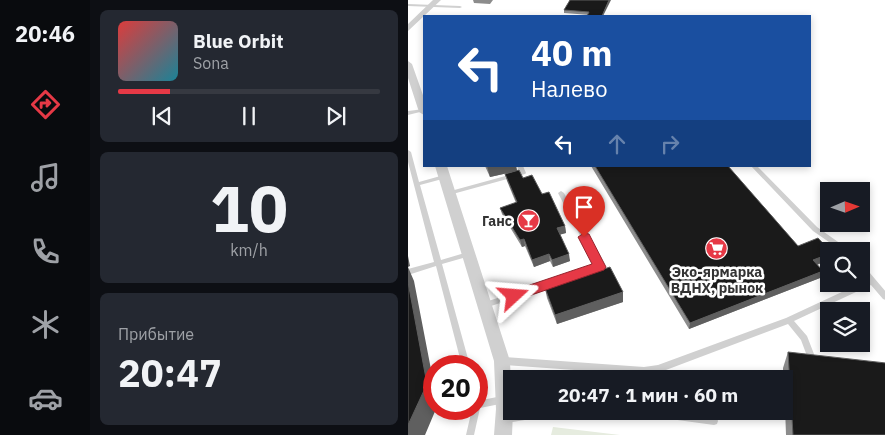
<!DOCTYPE html>
<html lang="ru">
<head>
<meta charset="utf-8">
<style>
	body { margin:0; font-family:"IBM Plex Sans",sans-serif; background:#242831; color:#f1f3f6; height:100vh; display:flex; flex-direction:column; font-size:19px; white-space:nowrap }
	* { box-sizing:border-box; margin:0 }
	p { font-size:16px; color:#9ea1a6 }
	.icon { flex:none; width:28px; height:28px; fill:none; stroke:currentColor; stroke-width:2; stroke-linecap:round; stroke-linejoin:round }
	.map { position:relative; flex:1; overflow:hidden }
	.side { display:flex; flex-direction:column; gap:10px; padding:10px; background:#0d0f14; width:318px }
	.side>* { flex:none }
	.guide { position:absolute; left:15px; top:15px; width:388px; height:152px; border-radius:0px; box-shadow:0 2px 8px #0003; background:#1a4fa0; color:#fff; overflow:hidden }
	.needle { width:32px; rotate:88deg }
	.controls { position:absolute; left:412px; top:182px; display:grid; gap:10px }
	.controls a { display:grid; place-items:center; width:50px; height:50px; border-radius:0px; background:#171b24; box-shadow:0 2px 8px #0003; font-size:25px }
	.speed { position:absolute; left:15px; top:355px; display:flex; gap:10px; font-size:25px; font-weight:700; text-align:center }
	.speed>* { display:grid; place-content:center; width:65px; height:65px; border-radius:50%; background:#171b24; box-shadow:0 2px 8px #0003; line-height:1 }
	.speed .limit { border:8px solid #d22; background:#fff; color:#111 }
	.pin { position:absolute; display:grid; place-items:center; width:42px; height:42px; color:#fff; margin:-51px -21px; border-radius:50% 50% 50% 0; rotate:-45deg; box-shadow:0 0 5px #0007 }
	.pin .icon { rotate:45deg }
	.me { position:absolute; width:55px; margin:-28px; rotate:71deg; stroke-linejoin:round; filter:drop-shadow(0 0 4px #0008) }
	.turn { display:flex; align-items:center; gap:18px; height:105px; padding:0 25px; font-size:22px }
	.turn .icon { width:65px; height:65px; stroke-width:2.5 }
	.turn b { display:block; font-size:35px; line-height:42px }
	.lanes { display:flex; align-items:center; height:48px; padding:0 25px; background:#0003; justify-content:center; gap:25px; direction:ltr }
	.lanes .off { opacity:.35 }
	.big { font-size:38px; font-weight:700; line-height:1.1 }
	.side .card { flex:1; display:flex; flex-direction:column; justify-content:center; gap:8px; min-width:0; padding:0 18px; border-radius:8px; background:#242831 }
	.side .dial { align-items:center; gap:0 }
	.dial b { font-size:65px; line-height:1 }
	.song { display:flex; align-items:center; gap:15px }
	.cover { width:60px; height:60px; border-radius:8px; background:linear-gradient(135deg,hsl(0 70% 55%),hsl(190 70% 35%)) }
	.played { height:5px; border-radius:2px; background:linear-gradient(90deg,#e63946 20%,#363941 20%) }
	.keys { display:flex; justify-content:space-around; direction:ltr }
	.trip { position:absolute; left:95px; top:370px; width:290px; height:50px; border-radius:0px; background:#171b24; box-shadow:0 2px 8px #0003; font-weight:700; line-height:50px; text-align:center }
	main { display:flex; flex:1; min-height:0 }
	.tab-bar { display:flex; flex-direction:column; width:90px; justify-content:space-around; align-items:center; background:#090b0e; color:#9ea1a6 }
	.tab-bar .icon { width:35px; height:35px }
	.tab-bar .active { color:#e63946 }
	.tab-bar b { font-size:22px; color:#f1f3f6 }
	.map>svg:first-child { display:block }
</style>
</head>
<body>
<main>
<nav class="tab-bar">
<b>20:46</b>
<svg class="icon active" aria-label="directions" viewBox="0 0 24 24"><path d="M12 3l9 9-9 9-9-9zM9 14v-3h6M13 9l2 2-2 2"/></svg>
<svg class="icon" aria-label="music" viewBox="0 0 24 24"><path d="M9 18V5l10-2v13"/><circle cx="6" cy="18" r="3"/><circle cx="16" cy="16" r="3"/></svg>
<svg class="icon" aria-label="phone" viewBox="0 0 24 24"><path d="M5 4h4l2 5-3 2q2 4 5 5l2-3 5 2v4C11 20 4 13 5 4z"/></svg>
<svg class="icon" aria-label="climate" viewBox="0 0 24 24"><path d="M12 3v18M4 7l16 10M4 17L20 7"/></svg>
<svg class="icon" aria-label="car" viewBox="0 0 24 24"><path d="M5 17H2v-5l4-1 3-4h7l3 4 3 1v5h-3M9 17h6M6 11h13"/><circle cx="7" cy="17" r="2"/><circle cx="17" cy="17" r="2"/></svg>
</nav>
<section class="side">
<div class="card">
<div class="song"><i class="cover"></i><div><b>Blue Orbit</b><p>Sona</p></div></div>
<div class="played"></div>
<div class="keys"><svg class="icon" aria-label="previous" viewBox="0 0 24 24"><path d="M18 5L8 12l10 7zM5 5v14"/></svg><svg class="icon" aria-label="pause" viewBox="0 0 24 24"><path d="M8 5v14M16 5v14"/></svg><svg class="icon" aria-label="next" viewBox="0 0 24 24"><path d="M6 5l10 7-10 7zM19 5v14"/></svg></div>
</div>
<div class="card dial"><b>10</b><p>km/h</p></div>
<div class="card"><p>Прибытие</p><b class="big">20:47</b></div>
</section>
<div class="map">
<svg width="478" height="435" viewBox="0 0 478 435">
	<rect width="100%" height="100%" fill="#fff"/>
	<path fill="#e6ecdf" d="M145,427L212,435H143Z"/>
	<g fill="none" stroke-linecap="round" stroke-linejoin="round">
		<path fill="#d0d0d0" fill-rule="evenodd" d="M0,4L52,6L54,7L52,8L0,6Z
			M16,109V111L0,115V111Z
			M0,150L3,152L11,182L36,175L39,177L38,178L12,185L33,260L60,252H62L63,254L62,256L34,264L62,366H54L28,266L0,275V269L26,262L0,162Z
			M109,166H115L118,173L117,174L41,195L38,193L39,192L112,172Z
			M343,166H349L409,227L440,249L441,251H434L405,231Z
			M153,191L156,193L195,267L194,269L77,308L74,307L73,305L74,303L188,266L150,193Z
			M454,265L456,266L478,292V300L475,299L463,285L386,321L399,336L406,354L405,356L402,357L399,356L393,340L380,324L250,373L236,375L95,365L92,363L91,361L92,359L95,357L236,367L250,365L378,318L451,284H454V283L459,280L454,273Z
			M94,396L97,397L98,400L97,403L72,408L66,435H58L64,409H69V401Z
			M121,411H163L157,419L154,420L129,418L98,423L95,422L94,419L95,416L98,415Z
			M229,411H265L306,417L309,418L310,421L309,424L306,425L233,415L230,414Z"/>
		<path fill="#d0d0d0" fill-rule="evenodd" d="M25,0H33L0,31V24Z
			M0,61L4,64L16,98V115L11,112L0,78Z
			M27,166H39L102,361L104,411H105L104,435H86L88,409L86,361Z"/>
	</g>
	<path fill="#8c8c8c" d="M65,0H85L82,4L66,3Z
		M162,0L195,16L156,13V10Z
		M77,166H108L109,171L82,177Z
		M183,166H320L390,246L421,251V260L409,265L412,278L281,329Z
		M97,174L115,178L134,194L157,226L158,233L152,234L162,261L145,267L142,261L126,267L117,246L114,247L94,214L92,208L108,203L99,181Z
		M137,288L215,292V302L149,324L139,298Z
		M380,352L478,435H378L376,379H375V368Z"/>
	<path fill="#5f5f5f" d="M201,0H203L195,16H194Z
		M79,166H108L109,171L82,177Z
		M157,226L158,233L151,235L149,228Z
		M116,239L117,246L114,247L112,240Z
		M141,254L142,261L126,267L124,260Z
		M161,254L162,261L145,267L144,260Z
		M421,254V260L402,267L405,260Z
		M0,256L2,266L0,267L6,281L26,385V409H28L17,435H0Z
		M415,271L412,278L281,329L282,323Z
		M215,292V302L149,324L147,315Z"/>
	<path fill="#1a1a1a" stroke="#5f5f5f" d="M162,0H201L194,16H179L181,12L156,10Z
		M187,166H320L390,246L410,238L422,251H421V254L405,260L415,271L282,323Z
		M111,170L115,178L124,175L134,194L141,192L157,226L149,228L161,254L144,260L141,254L124,260L116,239L112,240L92,208L109,202L97,174Z
		M202,267L215,292L147,315L137,288Z
		M0,282L19,384L0,425Z
		M380,352L478,363V435H385Z"/>
	<path fill="#e63946" stroke="#96252e" d="M176,233L181,234L198,267L196,270L106,301L101,299L99,296L101,292L184,264L170,237Z"/>
	<defs>
		<symbol id="bar-disc" viewBox="-11 -11 22 22"><circle r="9.5" fill="#e63946" stroke="#fff"/><path d="M-6-5H6L.8 .8V4.5H3.5V6h-7V4.5H-.8V.8Z" fill="#fff"/></symbol>
		<symbol id="supermarket-disc" viewBox="-11 -11 22 22"><circle r="9.5" fill="#e63946" stroke="#fff"/><path d="M-6-5.5h2.5l.6 2H6L4.5 2H-2.5L-4.4-4H-6ZM-1.5 3.2a1.3 1.3 0 1 0 .1 0ZM3 3.2a1.3 1.3 0 1 0 .1 0Z" fill="#fff"/></symbol>
	</defs>
	<g fill-rule="evenodd">
		<use href="#bar-disc" x="108" y="208" width="25" height="25"/>
		<use href="#supermarket-disc" x="296" y="236" width="25" height="25"/>
	</g>
	<g text-anchor="middle" dominant-baseline="central" stroke-width="5" stroke-linejoin="round" paint-order="stroke">
		<g font-size="14" font-weight="bold" fill="#333" stroke="#fff" text-anchor="end">
			<text x="104" y="221">Ганс</text>
			<text x="309" y="272" text-anchor="middle">Эко-ярмарка<tspan x="309" dy="16">ВДНХ, рынок</tspan></text>
		</g>
	</g>
</svg>
<div class="controls">
<a><svg class="needle" viewBox="-14 -14 28 28"><path d="M0-13l5 13h-10z" fill="#e53935"/><path d="M0 13l5-13h-10z" fill="#9ea1a6"/></svg></a>
<a><svg class="icon" aria-label="search" viewBox="0 0 24 24"><circle cx="10" cy="10" r="6"/><path d="M15 15l6 6"/></svg></a>
<a><svg class="icon" aria-label="layers" viewBox="0 0 24 24"><path d="M12 4l9 5-9 5-9-5zM3 14l9 5 9-5"/></svg></a>
</div>
<div class="speed"><div class="limit">20</div></div>
<div class="pin" style="left:176px;top:237px;background:#d93025"><svg class="icon" aria-label="arrive" viewBox="0 0 24 24"><path d="M6 21V4h12l-3 4 3 4H6"/></svg></div>
<svg class="me" style="left:106px;top:296px" viewBox="-20 -20 40 40"><path d="M0-17L14 15 0 8-14 15z" fill="#e63946" stroke="#fff" stroke-width="4"/></svg>
<div class="trip">20:47 · 1 мин · 60 m</div>
<div class="guide">
<div class="turn"><svg class="icon" aria-label="left" viewBox="0 0 24 24"><path d="M17 20v-9H6M10 6l-5 5 5 5"/></svg><div><b>40 m</b>Налево</div></div>
<div class="lanes"><svg class="icon" aria-label="left" viewBox="0 0 24 24"><path d="M17 20v-9H6M10 6l-5 5 5 5"/></svg><svg class="icon off" aria-label="ahead" viewBox="0 0 24 24"><path d="M12 20V5M6 11l6-6 6 6"/></svg><svg class="icon off" aria-label="right" viewBox="0 0 24 24"><path d="M7 20v-9h11M14 6l5 5-5 5"/></svg></div>
</div>
</div>
</main>
</body>
</html>
